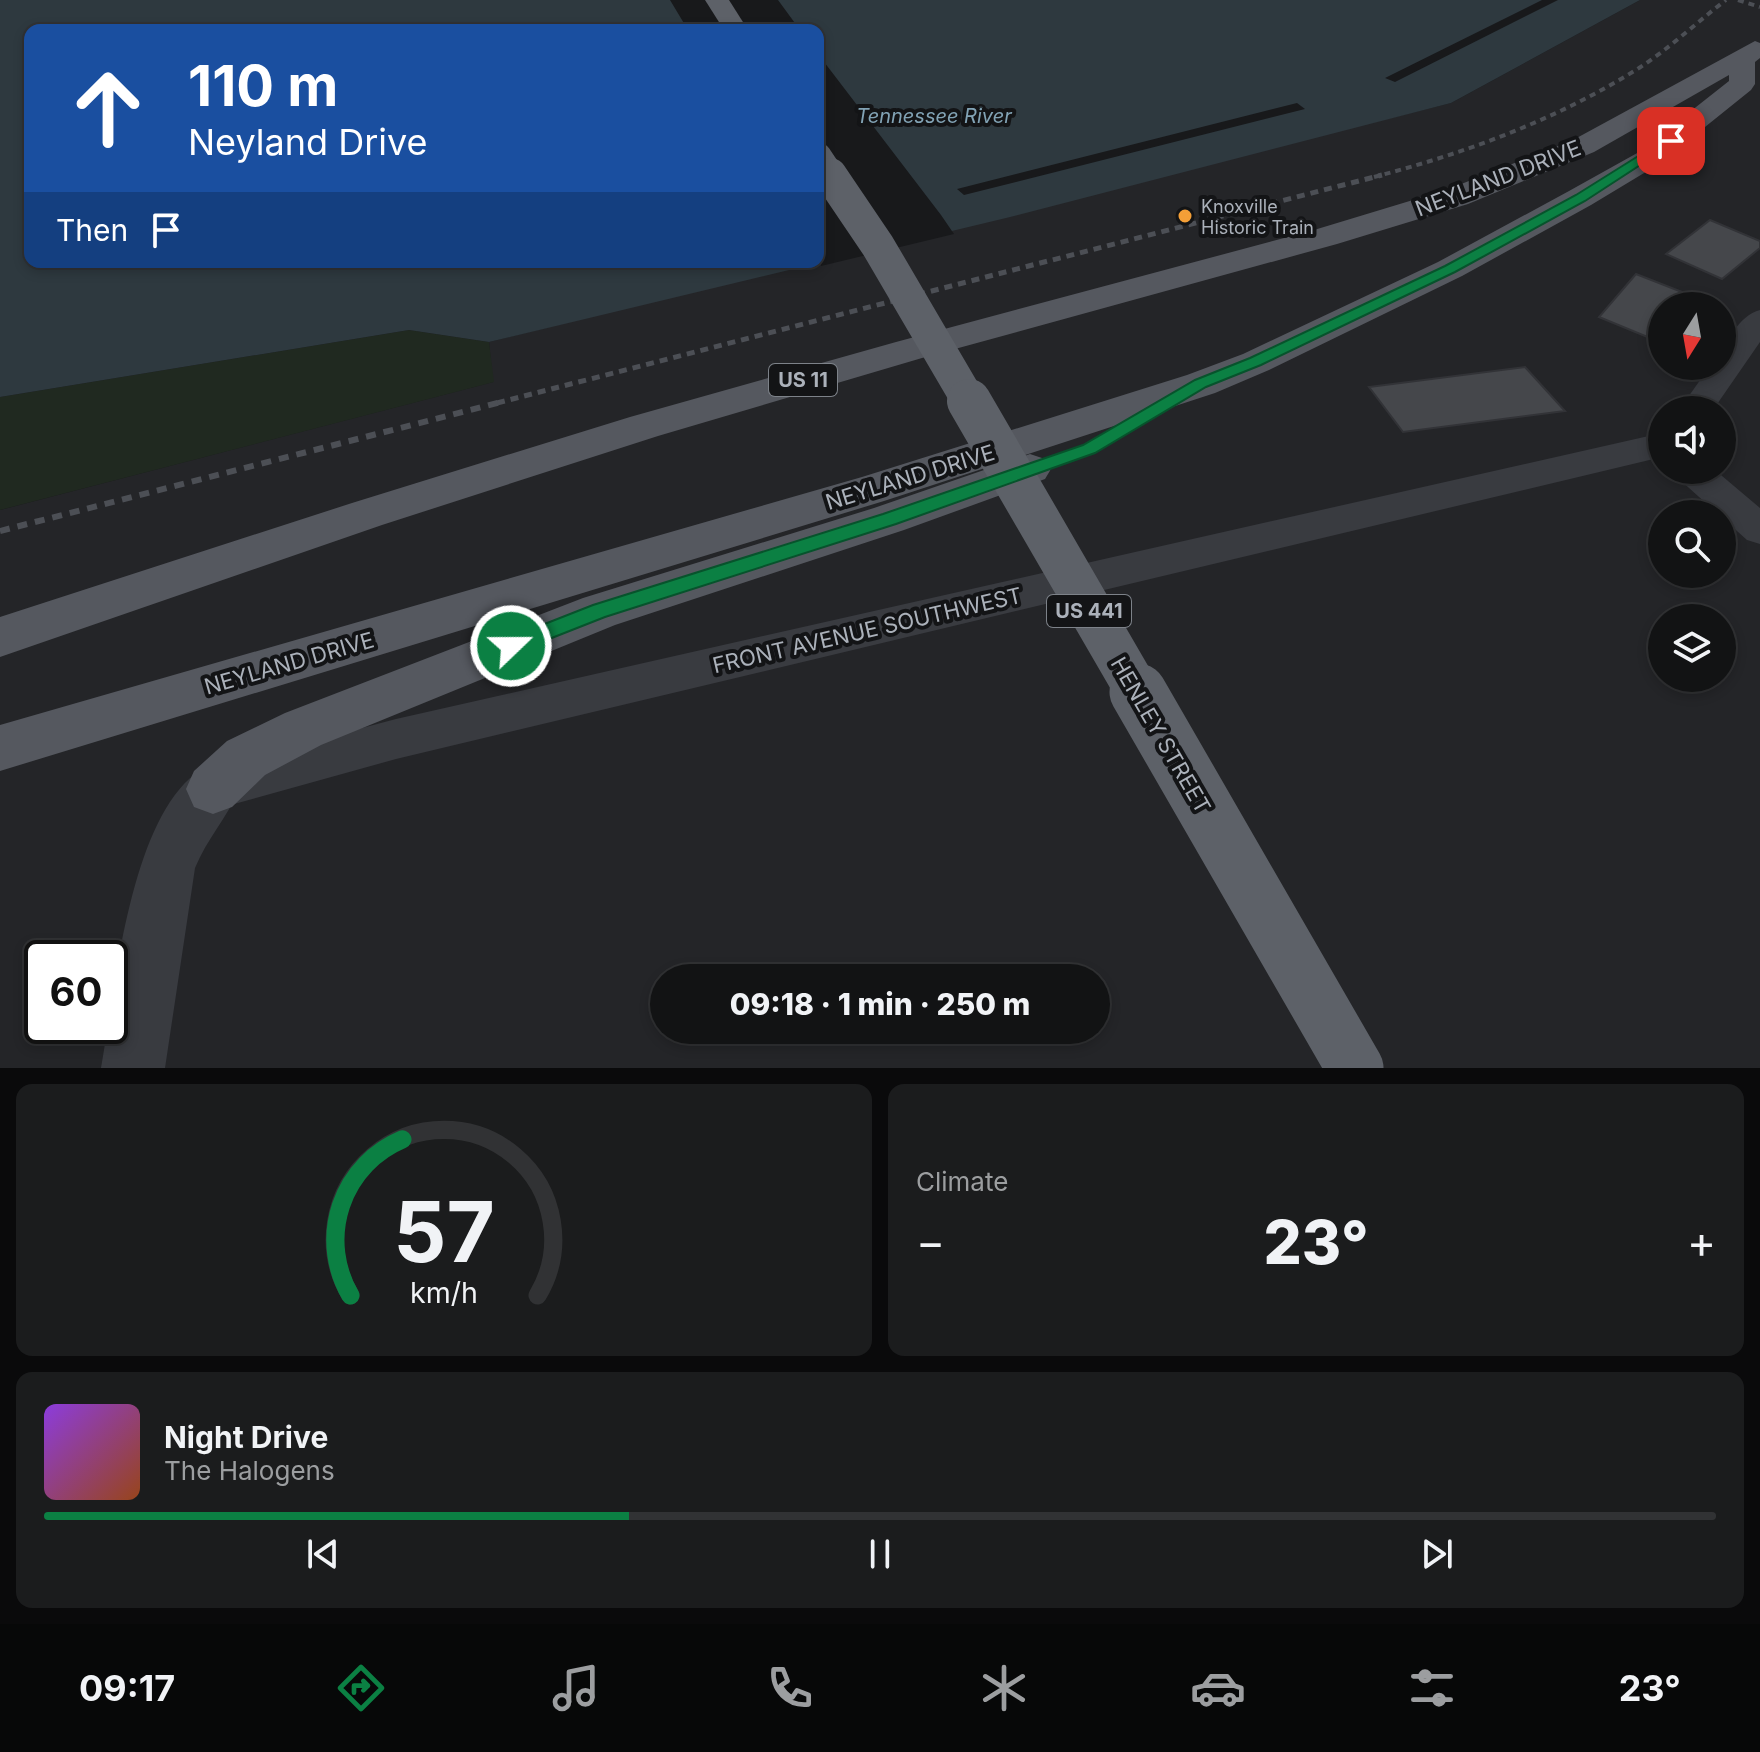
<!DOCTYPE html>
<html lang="en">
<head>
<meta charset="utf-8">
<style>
	body { margin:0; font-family:Inter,sans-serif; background:#1b1c1d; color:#f1f3f6; height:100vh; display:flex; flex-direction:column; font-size:30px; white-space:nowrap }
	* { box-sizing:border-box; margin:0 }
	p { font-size:26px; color:#9c9ea0 }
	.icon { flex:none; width:44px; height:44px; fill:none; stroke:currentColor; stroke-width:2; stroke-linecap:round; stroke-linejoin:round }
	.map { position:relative; height:1068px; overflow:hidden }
	.drawer { display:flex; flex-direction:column; gap:16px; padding:16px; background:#0a0a0b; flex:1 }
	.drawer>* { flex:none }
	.top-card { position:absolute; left:24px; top:24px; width:800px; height:244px; border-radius:16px; box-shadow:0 4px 12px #0003,0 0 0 2px #313234; background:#1a4fa0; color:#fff; overflow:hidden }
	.needle { width:52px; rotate:191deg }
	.tools { position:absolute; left:1648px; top:292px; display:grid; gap:16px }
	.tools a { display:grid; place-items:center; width:88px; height:88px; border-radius:50%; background:#121314; box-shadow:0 4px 12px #0003,0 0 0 2px #313234; font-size:40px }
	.speed { position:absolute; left:24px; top:940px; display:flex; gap:16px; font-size:40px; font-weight:700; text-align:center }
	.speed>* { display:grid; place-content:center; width:104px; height:104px; border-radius:50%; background:#121314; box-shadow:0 4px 12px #0003,0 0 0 2px #313234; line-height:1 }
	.speed .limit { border:4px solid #111; border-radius:12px; background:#fff; color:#111 }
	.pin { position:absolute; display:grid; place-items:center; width:68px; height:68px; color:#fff; margin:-34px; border-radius:16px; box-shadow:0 4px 12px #0006 }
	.me { position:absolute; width:88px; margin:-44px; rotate:68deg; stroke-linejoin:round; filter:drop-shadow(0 0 6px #0008) }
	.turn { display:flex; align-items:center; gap:28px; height:168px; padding:0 32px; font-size:36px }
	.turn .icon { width:104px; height:104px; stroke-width:2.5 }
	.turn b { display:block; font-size:56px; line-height:68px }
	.then { display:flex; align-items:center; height:76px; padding:0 32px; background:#0003; gap:16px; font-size:30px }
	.big { font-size:60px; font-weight:800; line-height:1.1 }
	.drawer .tile { flex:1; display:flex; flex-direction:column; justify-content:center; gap:12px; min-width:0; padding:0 28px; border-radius:16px; background:#1b1c1d }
	.drawer .dial { align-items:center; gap:0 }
	.dial svg { height:208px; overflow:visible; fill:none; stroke:#313234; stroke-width:7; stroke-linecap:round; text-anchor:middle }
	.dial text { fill:#f1f3f6; stroke:none }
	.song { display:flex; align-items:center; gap:24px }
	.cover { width:96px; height:96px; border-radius:12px; background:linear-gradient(135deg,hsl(270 70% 55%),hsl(20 70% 35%)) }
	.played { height:8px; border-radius:4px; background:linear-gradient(90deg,#0b8043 35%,#313234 35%) }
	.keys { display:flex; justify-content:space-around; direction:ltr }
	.heat { display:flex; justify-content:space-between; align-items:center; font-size:44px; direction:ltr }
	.drawer .tiles { flex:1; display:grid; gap:16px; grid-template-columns:1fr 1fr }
	.tile:last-child { grid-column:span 2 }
	.trip { position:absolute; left:650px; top:964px; width:460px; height:80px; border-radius:40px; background:#121314; box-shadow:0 4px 12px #0003,0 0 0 2px #313234; font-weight:800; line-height:80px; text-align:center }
	.tabs { display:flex; height:128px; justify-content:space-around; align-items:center; background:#070808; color:#9c9ea0 }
	.tabs .icon { width:56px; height:56px }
	.tabs .active { color:#0b8043 }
	.tabs b { font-size:36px; color:#f1f3f6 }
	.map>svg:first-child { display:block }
</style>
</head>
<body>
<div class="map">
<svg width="1760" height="1068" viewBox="0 0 1760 1068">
	<rect width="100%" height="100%" fill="#18191b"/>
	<path fill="#242528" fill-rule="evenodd" d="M1640,0H1760V1068H0V510L493,382L489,342L1451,103ZM1662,306H1722V366H1662ZM1662,410H1722V470H1662ZM1662,514H1722V574H1662ZM1662,618H1722V678H1662ZM42,958H110V1026H42ZM664,978H1096V1030H664Z"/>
	<path fill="#202920" d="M409,330L489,342L494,382L0,510V397Z"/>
	<path fill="#2e393f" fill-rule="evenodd" d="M0,0H1640L1451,103L1006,218L489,342L409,330L0,397ZM30,30H818V262H30Z"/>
	<path fill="#18191b" d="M670,0H778L800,30H688Z
		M1542,0H1558L1395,82L1385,78Z
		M818,54L941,215L954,234L821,266Z
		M1297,103L1305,109L964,195L957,189Z"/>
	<path fill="#45474b" stroke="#323337" stroke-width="2" d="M1710,220L1760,241V248L1722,279L1666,254Z
		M1636,274L1705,301L1701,306H1662V343L1599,317Z
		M1525,367L1565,411L1403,432L1369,387Z"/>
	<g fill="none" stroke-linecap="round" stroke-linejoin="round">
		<path fill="#393b40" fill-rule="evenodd" d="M1760,310V342L1713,410H1679L1710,366H1722C1722,345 1739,315 1760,310Z
			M1662,433V457L396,759L216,809L200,803L193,788L200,773L216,767L396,719Z
			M1674,470H1715L1760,508V544L1747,540L1679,479Z"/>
		<path fill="#393b40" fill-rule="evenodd" d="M213,764L232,771L240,789C227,817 207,839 195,868L165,1068H101C115,991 131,795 213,764Z"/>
		<path fill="#55585f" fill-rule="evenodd" d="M1755,41L1760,43V58L1755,62V84L1751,90L1659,164L1591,205L1462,276L1269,370L1215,393L884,501L0,771V725L862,477L1187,375L1243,354L1438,262L1569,191L1639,152L1729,81V75L1594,152L1468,204L1337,244L922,358L658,436L382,525L0,657V617L352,503L630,417L896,342L1314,230L1446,190L1573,140Z
			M1030,454L1045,459L1051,469L1045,479L904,530L615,625L321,745L265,775L232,807L213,814L194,807L186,789L194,771L227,741L285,713L583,598L874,508Z"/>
		<path fill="#5d6168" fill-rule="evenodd" d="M705,0H729L748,30H724Z"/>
		<path stroke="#4c4f55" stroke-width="4" stroke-dasharray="6 5" stroke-linecap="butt" d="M1738,0L1760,7
			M1374,177C1466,153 1558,119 1639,68C1670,48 1697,22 1726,0"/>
		<path stroke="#4c4f55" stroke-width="5" stroke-dasharray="8 6" stroke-linecap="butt" d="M497,403L1382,175"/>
		<path stroke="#4c4f55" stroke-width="6" stroke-dasharray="10 8" stroke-linecap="butt" d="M0,531L505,401"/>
		<path stroke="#5d6168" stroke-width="27" d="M818,156L832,177"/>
		<path stroke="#5d6168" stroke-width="34" d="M830,175L878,246L970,403"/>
		<path stroke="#5d6168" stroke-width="44" d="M969,401L1139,694"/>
		<path stroke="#5d6168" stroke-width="57" d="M1138,692L1355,1068"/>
	</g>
	<path fill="#0b8043" stroke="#07532c" stroke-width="2" d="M1667,138L1677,141L1585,201L1455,272L1261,365L1206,387L1095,453L896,524L605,617L511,654L501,646L504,640L593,605L883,514L1083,445L1195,380L1250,358L1445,266L1576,195Z"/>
	<circle fill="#f49f37" stroke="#131416" stroke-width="3" cx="1185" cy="216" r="8"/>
	<g text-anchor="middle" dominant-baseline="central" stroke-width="8" stroke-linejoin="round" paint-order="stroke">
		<g font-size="18" fill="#abb1ba" stroke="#131416" text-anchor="start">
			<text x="1201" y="206">Knoxville<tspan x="1201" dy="21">Historic Train</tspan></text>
		</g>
		<g font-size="20" font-style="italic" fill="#82a3b5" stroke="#131416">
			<text x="934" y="116">Tennessee River</text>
		</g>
		<g fill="#131416" stroke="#7d8289" stroke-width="2">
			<rect x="769" y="364" width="68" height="32" rx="6"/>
			<rect x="1047" y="595" width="84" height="32" rx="6"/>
		</g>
		<g font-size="20" font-weight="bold" fill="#abb1ba">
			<text x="803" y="380">US 11</text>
			<text x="1089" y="611">US 441</text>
		</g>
		<g font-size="22" fill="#abb1ba" stroke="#131416">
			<text transform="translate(1498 178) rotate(-21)">NEYLAND DRIVE</text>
			<text transform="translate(910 477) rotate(-17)">NEYLAND DRIVE</text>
			<text transform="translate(867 630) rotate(-13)">FRONT AVENUE SOUTHWEST</text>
			<text transform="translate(289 663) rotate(-16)">NEYLAND DRIVE</text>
			<text transform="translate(1161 735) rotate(60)">HENLEY STREET</text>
		</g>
	</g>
</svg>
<div class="tools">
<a><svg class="needle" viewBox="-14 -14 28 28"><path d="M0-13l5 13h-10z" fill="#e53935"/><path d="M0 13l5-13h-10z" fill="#9c9ea0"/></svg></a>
<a><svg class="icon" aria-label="sound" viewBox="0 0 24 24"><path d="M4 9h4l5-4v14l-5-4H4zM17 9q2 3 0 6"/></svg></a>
<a><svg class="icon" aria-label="search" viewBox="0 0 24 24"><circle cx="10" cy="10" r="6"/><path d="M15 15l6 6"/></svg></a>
<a><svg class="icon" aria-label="layers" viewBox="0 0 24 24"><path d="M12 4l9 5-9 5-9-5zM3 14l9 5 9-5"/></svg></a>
</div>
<div class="speed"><div class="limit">60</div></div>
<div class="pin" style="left:1671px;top:141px;background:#d93025"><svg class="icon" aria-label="arrive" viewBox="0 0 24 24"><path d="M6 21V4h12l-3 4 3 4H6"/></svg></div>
<svg class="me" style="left:511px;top:646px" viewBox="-20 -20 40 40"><circle r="17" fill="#0b8043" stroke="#fff" stroke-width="3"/><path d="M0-11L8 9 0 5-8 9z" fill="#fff"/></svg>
<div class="trip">09:18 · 1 min · 250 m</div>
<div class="top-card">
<div class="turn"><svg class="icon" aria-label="ahead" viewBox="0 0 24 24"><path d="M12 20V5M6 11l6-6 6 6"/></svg><div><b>110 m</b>Neyland Drive</div></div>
<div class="then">Then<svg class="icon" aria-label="arrive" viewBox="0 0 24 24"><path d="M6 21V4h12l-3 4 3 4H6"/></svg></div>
</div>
</div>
<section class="drawer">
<div class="tiles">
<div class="tile dial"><svg viewBox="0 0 100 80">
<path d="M14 69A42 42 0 1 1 86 69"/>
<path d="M14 69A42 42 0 0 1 34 9" stroke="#0b8043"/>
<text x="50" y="56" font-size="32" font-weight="700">57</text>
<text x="50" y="72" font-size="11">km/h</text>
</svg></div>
<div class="tile"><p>Climate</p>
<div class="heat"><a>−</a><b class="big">23°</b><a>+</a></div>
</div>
<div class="tile">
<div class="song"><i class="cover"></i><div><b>Night Drive</b><p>The Halogens</p></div></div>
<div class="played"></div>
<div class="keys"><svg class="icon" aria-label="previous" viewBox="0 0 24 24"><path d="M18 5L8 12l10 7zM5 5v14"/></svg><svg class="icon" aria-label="pause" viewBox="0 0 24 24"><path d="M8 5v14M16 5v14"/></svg><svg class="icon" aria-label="next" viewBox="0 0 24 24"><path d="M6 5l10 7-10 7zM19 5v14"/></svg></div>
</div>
</div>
</section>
<nav class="tabs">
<b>09:17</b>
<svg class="icon active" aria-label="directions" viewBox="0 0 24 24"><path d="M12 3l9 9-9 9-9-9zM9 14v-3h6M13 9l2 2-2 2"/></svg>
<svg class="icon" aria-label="music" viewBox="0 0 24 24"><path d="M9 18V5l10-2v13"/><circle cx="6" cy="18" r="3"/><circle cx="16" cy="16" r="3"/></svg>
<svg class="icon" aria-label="phone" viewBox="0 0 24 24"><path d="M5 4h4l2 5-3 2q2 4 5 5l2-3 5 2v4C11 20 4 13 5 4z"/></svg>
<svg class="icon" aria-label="climate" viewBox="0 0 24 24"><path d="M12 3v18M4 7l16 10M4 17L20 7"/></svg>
<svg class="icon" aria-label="car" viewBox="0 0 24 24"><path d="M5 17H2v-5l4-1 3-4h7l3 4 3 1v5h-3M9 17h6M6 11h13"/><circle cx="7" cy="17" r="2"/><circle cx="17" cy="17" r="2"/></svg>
<svg class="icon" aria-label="filters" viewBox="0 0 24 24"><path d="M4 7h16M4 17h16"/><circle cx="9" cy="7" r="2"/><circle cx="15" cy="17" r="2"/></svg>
<b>23°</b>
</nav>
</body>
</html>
